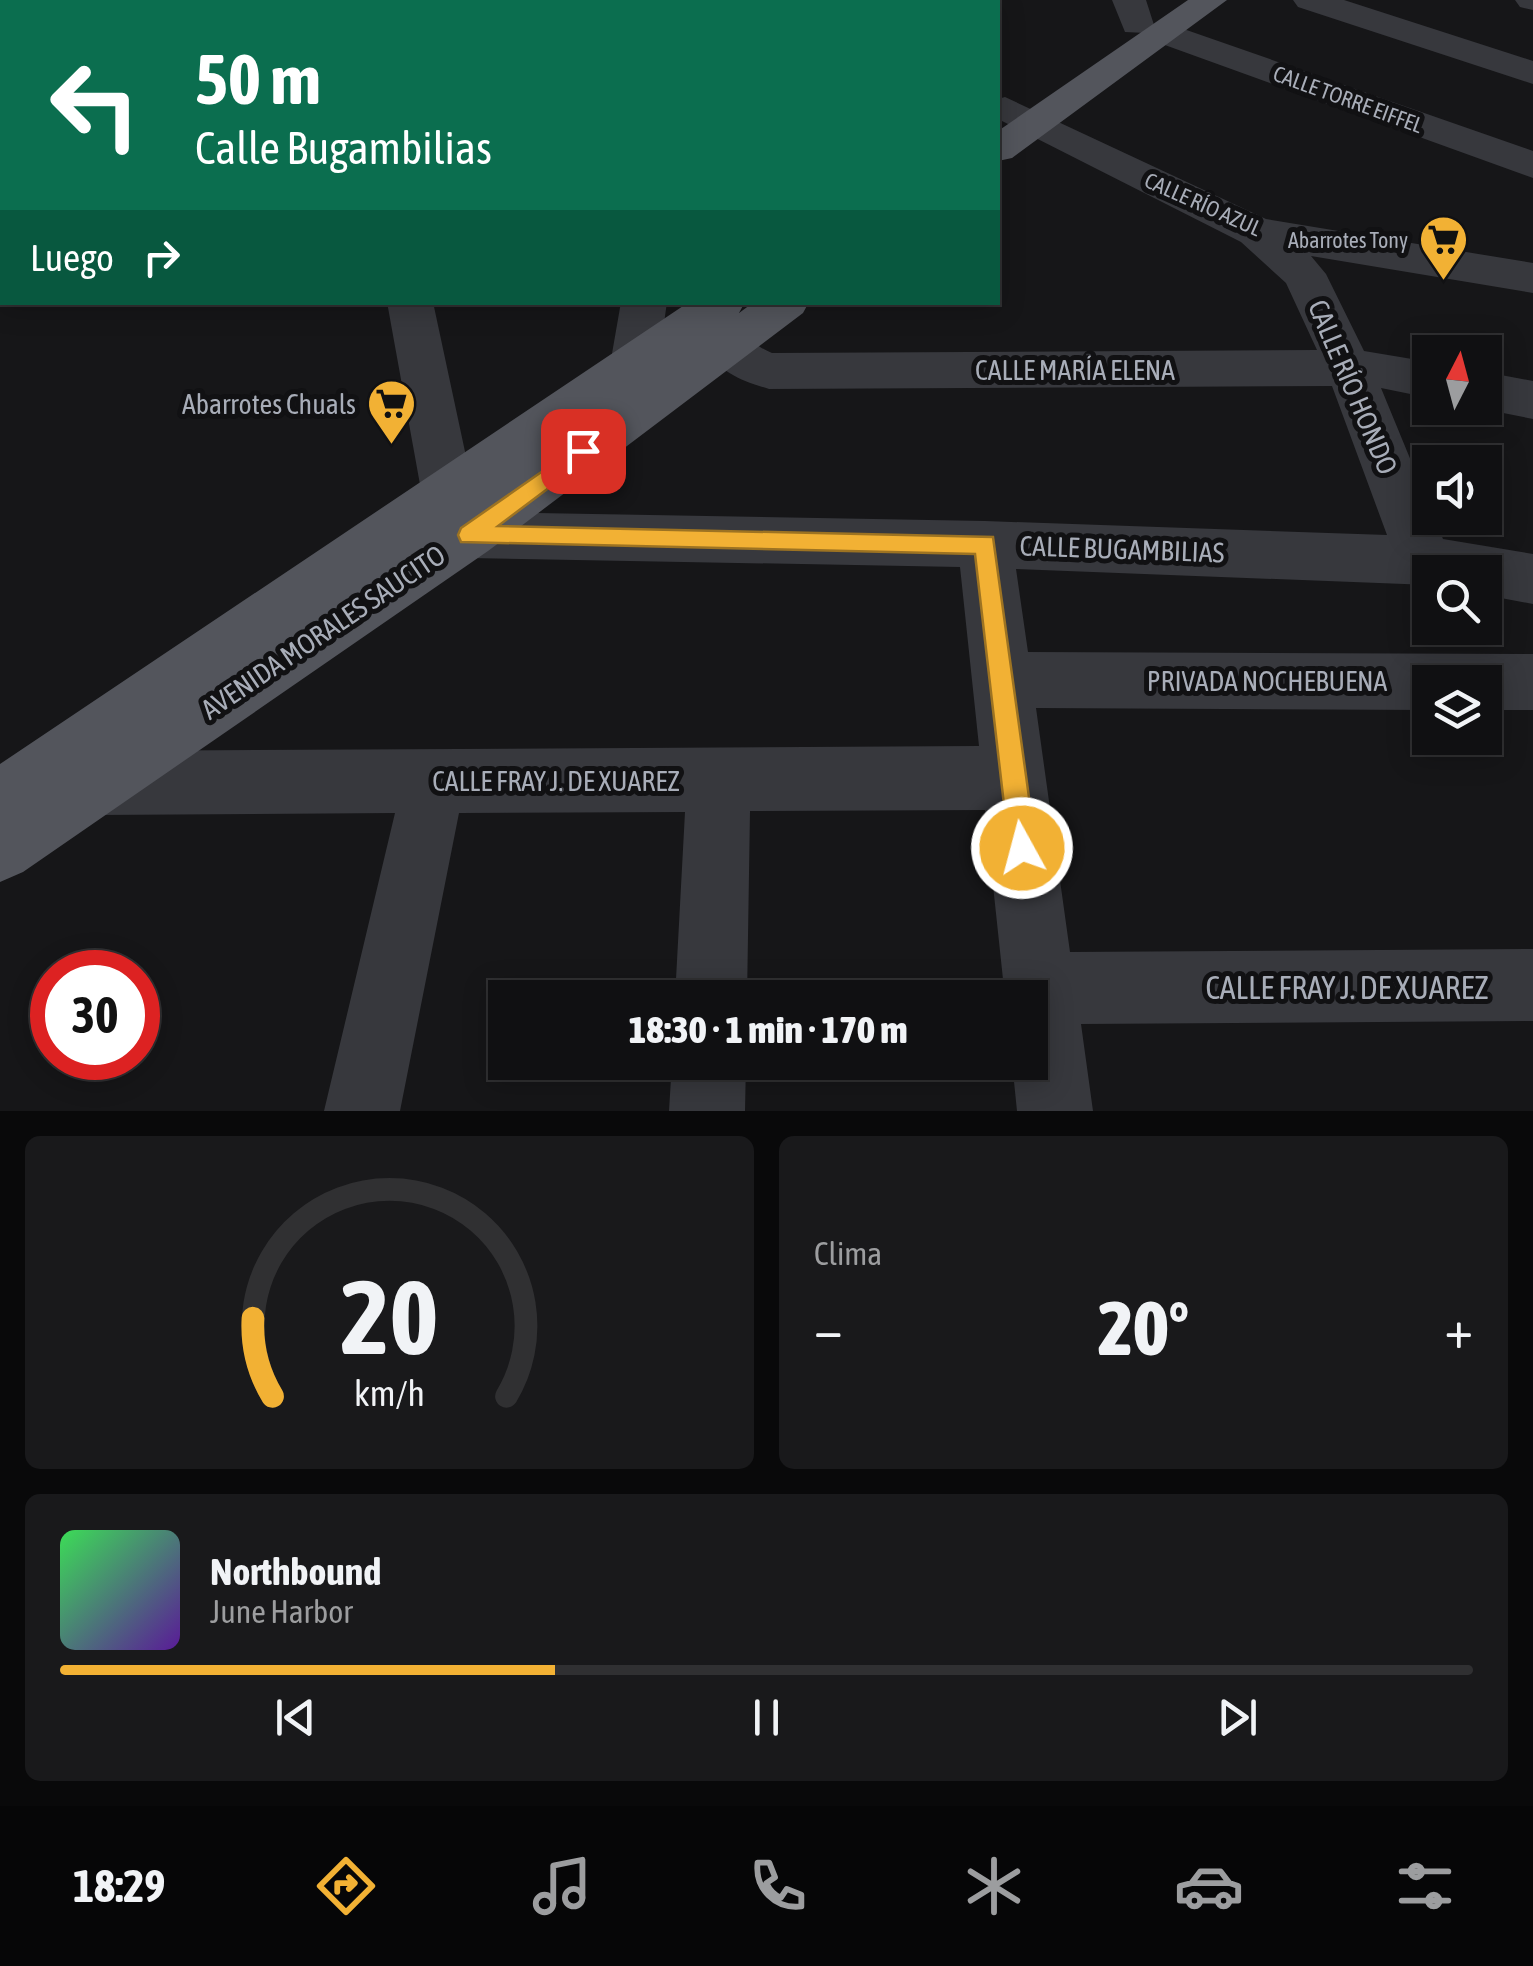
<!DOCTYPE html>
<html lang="es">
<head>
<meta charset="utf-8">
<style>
	body { margin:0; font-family:"Asap Condensed",sans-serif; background:#19191b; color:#f1f3f6; height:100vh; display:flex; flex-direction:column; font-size:38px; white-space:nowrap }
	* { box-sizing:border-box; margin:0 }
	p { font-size:32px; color:#9c9d9f }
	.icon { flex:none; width:55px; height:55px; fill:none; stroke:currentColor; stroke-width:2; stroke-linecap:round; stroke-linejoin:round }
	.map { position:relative; height:1111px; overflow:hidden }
	.sheet { display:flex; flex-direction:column; gap:25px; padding:25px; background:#09090a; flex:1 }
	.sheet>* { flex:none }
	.guide { position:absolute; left:0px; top:0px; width:1000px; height:305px; box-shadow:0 5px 25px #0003,0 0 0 2px #303032; background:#0b6e4f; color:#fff; overflow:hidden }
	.needle { width:65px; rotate:6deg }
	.tools { position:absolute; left:1412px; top:335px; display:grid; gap:20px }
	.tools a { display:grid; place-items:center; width:90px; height:90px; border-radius:0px; background:#101012; box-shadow:0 5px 25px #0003,0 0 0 2px #303032; font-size:50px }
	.speed { position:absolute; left:30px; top:950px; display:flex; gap:20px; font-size:50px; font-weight:700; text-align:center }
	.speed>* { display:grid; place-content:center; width:130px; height:130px; border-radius:50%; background:#101012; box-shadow:0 5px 25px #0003,0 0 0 2px #303032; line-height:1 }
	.speed .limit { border:15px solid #d22; background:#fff; color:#111 }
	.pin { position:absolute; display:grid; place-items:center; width:85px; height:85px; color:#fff; margin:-42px; border-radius:20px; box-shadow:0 5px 15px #0006 }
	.me { position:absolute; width:110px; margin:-55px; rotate:353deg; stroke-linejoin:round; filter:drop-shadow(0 0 8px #0008) }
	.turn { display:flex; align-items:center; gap:35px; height:210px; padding:0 30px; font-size:45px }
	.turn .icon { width:130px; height:130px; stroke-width:2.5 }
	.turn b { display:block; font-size:70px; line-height:85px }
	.then { display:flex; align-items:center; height:95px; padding:0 30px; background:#0003; gap:20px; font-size:38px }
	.big { font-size:75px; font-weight:800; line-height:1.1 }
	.sheet .widget { flex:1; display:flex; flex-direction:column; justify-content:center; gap:15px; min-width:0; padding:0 35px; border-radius:15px; background:#19191b }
	.sheet .dial { align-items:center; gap:0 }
	.dial svg { height:260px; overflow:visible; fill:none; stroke:#303032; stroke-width:7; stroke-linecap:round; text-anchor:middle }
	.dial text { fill:#f1f3f6; stroke:none }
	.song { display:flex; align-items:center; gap:30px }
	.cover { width:120px; height:120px; border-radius:15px; background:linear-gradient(135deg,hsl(130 70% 55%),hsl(270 70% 35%)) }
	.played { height:10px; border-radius:5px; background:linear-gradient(90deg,#f2b134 35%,#303032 35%) }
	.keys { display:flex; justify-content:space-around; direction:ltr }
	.heat { display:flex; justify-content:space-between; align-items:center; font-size:55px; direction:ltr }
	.sheet .tiles { flex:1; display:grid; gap:25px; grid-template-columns:1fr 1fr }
	.widget:last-child { grid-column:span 2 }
	.trip { position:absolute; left:488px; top:980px; width:560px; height:100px; border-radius:0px; background:#101012; box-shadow:0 5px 25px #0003,0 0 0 2px #303032; font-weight:800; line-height:100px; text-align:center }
	.tab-bar { display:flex; height:160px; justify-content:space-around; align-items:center; background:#060607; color:#9c9d9f }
	.tab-bar .icon { width:70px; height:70px }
	.tab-bar .selected { color:#f2b134 }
	.tab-bar b { font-size:45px; color:#f1f3f6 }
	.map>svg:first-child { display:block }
</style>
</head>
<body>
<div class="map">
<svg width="1533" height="1111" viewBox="0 0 1533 1111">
	<rect width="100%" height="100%" fill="#161618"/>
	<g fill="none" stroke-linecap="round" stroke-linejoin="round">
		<path stroke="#3d3f44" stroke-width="5" stroke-dasharray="4 5" stroke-linecap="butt" d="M0,2L16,0"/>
		<path fill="#37383d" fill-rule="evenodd" d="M309,0H343L344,2H310Z
			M898,0H932V2H898Z
			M1112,0H1146L1154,25L1175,26L1533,151V178L1151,40L1146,33L1125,32Z
			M1293,0H1344L1533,61V84L1298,7Z
			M1515,0H1533V10L1520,7Z
			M1005,97L1266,219L1533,263V293L1311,256L1326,274L1364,351L1430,362V398L1381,388L1430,507V518H1434L1443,539L1533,554V604L1485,595V572H1430V585L1016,569L1028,652L1533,654V710H1485V682H1430V710L1036,708L1070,952L1533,949V1021L1081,1024L1093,1111H1017L1012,1062H1030V998H1005L985,810L750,811L747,998H675L685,812L459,813L400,1111H324L395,813L97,815L74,806L65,783L74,760L97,751L979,746L960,567L469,558L450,551L421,490L387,302H433L473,489L485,512L985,521L1387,535L1332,386L769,389C742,381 718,372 704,346L710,334C744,323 745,342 772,353L1317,350L1286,283L1241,242L998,119V99Z
			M0,234H2V264H0Z
			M621,302H667L658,365L651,378L634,383L617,378L610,365Z
			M1485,372L1533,381V419L1478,408H1485Z
			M672,1062H746L745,1111H669Z"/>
		<path fill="#53555c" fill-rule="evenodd" d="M1188,0H1227L1012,158L998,161V131Z
			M689,302H745L739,313L754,302H809L803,313L488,551L23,872L0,882V764Z"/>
	</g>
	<path fill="#f2b134" stroke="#9d7322" stroke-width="2.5" d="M583,443L593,451L590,457L498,526L993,537L1036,848L1032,857L1022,861L1013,857L1009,848L975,554L461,542L458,535L461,528Z"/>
	<defs>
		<symbol id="supermarket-pin" viewBox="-11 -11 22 30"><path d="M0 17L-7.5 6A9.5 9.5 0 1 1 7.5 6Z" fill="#f2b134" stroke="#111113"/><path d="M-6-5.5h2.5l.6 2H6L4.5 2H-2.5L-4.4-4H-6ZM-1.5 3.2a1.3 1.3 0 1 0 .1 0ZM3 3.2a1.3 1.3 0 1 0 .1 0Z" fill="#111"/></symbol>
	</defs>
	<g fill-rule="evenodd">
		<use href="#supermarket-pin" x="1416" y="212" width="55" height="75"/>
		<use href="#supermarket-pin" x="364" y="376" width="55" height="75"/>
	</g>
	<g text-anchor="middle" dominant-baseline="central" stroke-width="10" stroke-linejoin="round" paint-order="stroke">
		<g font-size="22" fill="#a8adb8" stroke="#111113">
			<text transform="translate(1348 99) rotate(20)">CALLE TORRE EIFFEL</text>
			<text transform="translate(1203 204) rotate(24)">CALLE RÍO AZUL</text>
		</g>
		<g font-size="22" fill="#a8adb8" stroke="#111113" text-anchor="end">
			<text x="1408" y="240">Abarrotes Tony</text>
		</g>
		<g font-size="28" fill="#a8adb8" stroke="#111113">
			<text x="1075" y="370">CALLE MARÍA ELENA</text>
			<text transform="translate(1353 387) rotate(67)">CALLE RÍO HONDO</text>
			<text transform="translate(1122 549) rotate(2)">CALLE BUGAMBILIAS</text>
			<text transform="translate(323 632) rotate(-34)">AVENIDA MORALES SAUCITO</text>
			<text x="1267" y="681">PRIVADA NOCHEBUENA</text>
			<text x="556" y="781">CALLE FRAY J. DE XUAREZ</text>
		</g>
		<g font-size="28" fill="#a8adb8" stroke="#111113" text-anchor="end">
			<text x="356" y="404">Abarrotes Chuals</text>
		</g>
		<g font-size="32" fill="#a8adb8" stroke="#111113">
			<text x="1347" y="987">CALLE FRAY J. DE XUAREZ</text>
		</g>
	</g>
</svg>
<div class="tools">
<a><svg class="needle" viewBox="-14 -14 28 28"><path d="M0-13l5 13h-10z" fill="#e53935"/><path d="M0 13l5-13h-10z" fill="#9c9d9f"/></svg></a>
<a><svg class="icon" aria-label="sound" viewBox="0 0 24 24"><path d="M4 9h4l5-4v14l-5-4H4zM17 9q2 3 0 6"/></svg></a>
<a><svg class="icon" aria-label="search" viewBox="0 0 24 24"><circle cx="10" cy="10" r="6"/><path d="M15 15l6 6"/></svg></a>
<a><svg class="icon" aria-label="layers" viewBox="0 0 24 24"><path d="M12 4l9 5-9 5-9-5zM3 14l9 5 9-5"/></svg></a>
</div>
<div class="speed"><div class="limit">30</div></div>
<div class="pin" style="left:583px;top:451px;background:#d93025"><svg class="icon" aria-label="arrive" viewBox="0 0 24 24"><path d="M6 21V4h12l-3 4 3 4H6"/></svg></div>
<svg class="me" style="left:1022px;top:848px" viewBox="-20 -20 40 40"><circle r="17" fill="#f2b134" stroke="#fff" stroke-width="3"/><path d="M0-11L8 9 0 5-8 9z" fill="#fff"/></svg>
<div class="trip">18:30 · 1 min · 170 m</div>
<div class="guide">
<div class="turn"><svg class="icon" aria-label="left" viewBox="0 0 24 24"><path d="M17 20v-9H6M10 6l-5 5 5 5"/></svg><div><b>50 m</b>Calle Bugambilias</div></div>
<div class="then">Luego<svg class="icon" aria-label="right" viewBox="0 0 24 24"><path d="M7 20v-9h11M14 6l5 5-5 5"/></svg></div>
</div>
</div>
<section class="sheet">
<div class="tiles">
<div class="widget dial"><svg viewBox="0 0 100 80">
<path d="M14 69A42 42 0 1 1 86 69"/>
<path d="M14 69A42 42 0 0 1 8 45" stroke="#f2b134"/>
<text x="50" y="56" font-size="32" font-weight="700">20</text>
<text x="50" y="72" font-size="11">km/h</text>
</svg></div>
<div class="widget"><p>Clima</p>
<div class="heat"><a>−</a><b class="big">20°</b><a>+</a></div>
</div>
<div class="widget">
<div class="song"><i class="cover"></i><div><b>Northbound</b><p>June Harbor</p></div></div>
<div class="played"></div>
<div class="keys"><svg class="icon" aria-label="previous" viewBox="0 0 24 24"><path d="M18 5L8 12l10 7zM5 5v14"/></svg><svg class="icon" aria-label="pause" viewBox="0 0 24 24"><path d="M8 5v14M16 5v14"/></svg><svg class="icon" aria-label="next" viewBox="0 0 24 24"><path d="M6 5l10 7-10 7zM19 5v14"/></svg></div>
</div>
</div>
</section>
<nav class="tab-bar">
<b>18:29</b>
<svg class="icon selected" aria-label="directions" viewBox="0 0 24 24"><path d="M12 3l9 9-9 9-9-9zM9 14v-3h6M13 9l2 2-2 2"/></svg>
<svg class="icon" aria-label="music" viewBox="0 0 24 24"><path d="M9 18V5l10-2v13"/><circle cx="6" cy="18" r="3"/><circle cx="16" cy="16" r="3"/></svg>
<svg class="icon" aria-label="phone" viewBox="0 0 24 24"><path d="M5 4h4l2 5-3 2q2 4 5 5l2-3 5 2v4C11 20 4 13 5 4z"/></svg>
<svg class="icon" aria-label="climate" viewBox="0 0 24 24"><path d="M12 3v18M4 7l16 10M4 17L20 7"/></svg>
<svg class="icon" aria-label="car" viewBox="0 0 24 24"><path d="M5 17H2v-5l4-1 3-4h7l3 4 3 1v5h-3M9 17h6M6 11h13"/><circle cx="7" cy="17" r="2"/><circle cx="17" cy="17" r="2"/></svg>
<svg class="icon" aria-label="filters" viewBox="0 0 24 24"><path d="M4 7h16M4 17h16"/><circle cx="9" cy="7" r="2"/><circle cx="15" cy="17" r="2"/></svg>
</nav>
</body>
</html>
